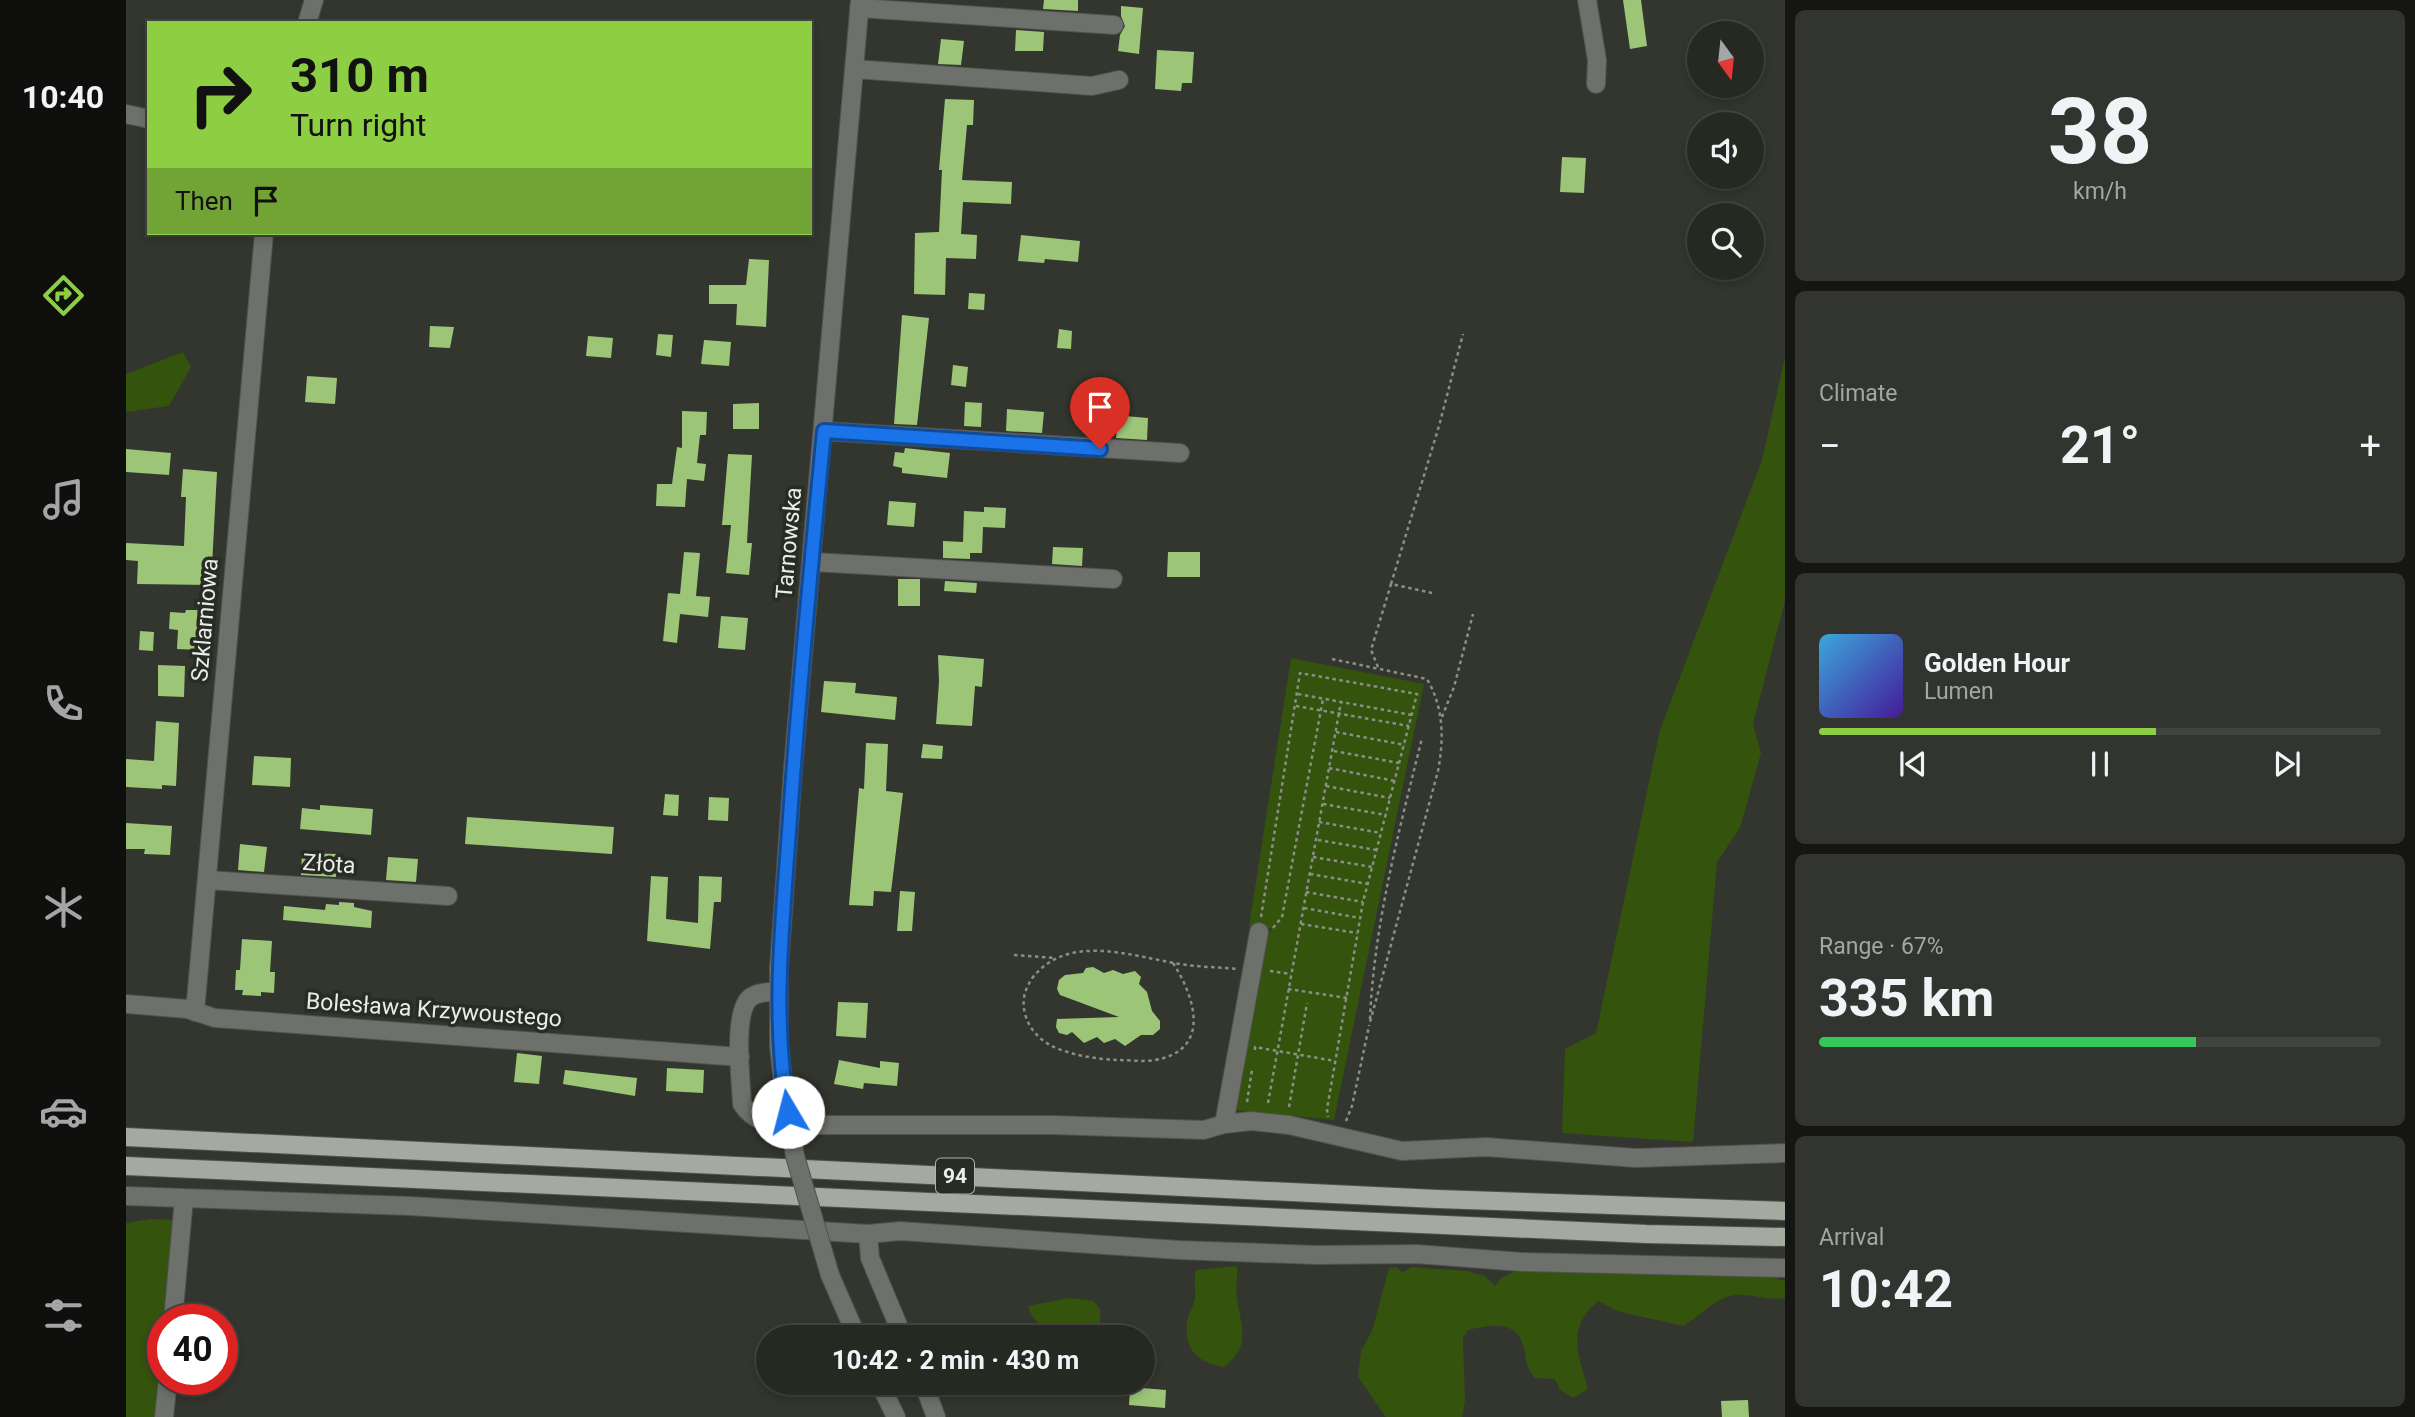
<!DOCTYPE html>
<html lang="en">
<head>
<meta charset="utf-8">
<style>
	body { margin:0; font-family:Roboto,sans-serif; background:#32342f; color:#f1f3f6; height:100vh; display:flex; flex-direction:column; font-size:26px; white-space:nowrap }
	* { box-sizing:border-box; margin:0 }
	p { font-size:23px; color:#a4a6a5 }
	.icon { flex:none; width:38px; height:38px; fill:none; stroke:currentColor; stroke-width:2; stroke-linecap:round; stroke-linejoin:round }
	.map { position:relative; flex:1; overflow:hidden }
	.details { display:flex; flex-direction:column; gap:10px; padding:10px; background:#151613; width:630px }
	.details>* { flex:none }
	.hud { position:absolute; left:21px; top:21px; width:665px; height:214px; border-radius:0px; box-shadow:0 4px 10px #0003,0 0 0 2px #424440; background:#8ece43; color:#111; overflow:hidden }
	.needle { width:46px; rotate:165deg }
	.controls { position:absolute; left:1561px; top:21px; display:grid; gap:14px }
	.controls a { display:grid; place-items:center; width:77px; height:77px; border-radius:50%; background:#262822; box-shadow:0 4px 10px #0003,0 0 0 2px #424440; font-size:35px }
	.speed { position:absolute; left:21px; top:1304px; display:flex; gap:14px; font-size:35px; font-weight:700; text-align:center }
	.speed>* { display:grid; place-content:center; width:91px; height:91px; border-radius:50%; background:#262822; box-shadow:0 4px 10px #0003,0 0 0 2px #424440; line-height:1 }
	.speed .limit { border:10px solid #d22; background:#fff; color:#111 }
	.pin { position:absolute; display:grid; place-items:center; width:60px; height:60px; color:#fff; margin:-72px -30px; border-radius:50% 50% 50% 0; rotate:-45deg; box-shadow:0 0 7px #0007 }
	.pin .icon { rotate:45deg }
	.me { position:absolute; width:77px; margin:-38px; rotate:352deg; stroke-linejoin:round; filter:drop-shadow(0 0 5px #0008) }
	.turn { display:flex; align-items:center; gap:24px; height:147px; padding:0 28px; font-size:32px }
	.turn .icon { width:91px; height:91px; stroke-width:2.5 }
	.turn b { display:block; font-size:49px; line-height:60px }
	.then { display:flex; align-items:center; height:66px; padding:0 28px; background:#0003; gap:14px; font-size:26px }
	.big { font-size:52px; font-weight:700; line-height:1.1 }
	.details .widget { flex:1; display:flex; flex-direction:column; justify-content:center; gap:10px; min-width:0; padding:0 24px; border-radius:10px; background:#32342f }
	.details .dial { align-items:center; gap:0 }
	.dial b { font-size:91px; line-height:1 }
	.song { display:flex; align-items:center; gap:21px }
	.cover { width:84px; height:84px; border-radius:10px; background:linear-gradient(135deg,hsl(200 70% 55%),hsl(260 70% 35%)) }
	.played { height:7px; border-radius:4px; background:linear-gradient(90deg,#8ece43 60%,#424440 60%) }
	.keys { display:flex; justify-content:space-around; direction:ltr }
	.heat { display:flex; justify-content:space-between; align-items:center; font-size:38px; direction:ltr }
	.charge { height:10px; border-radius:5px; background:linear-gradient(90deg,#34c759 67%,#424440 0) }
	.trip { position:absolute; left:630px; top:1325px; width:399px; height:70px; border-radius:35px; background:#262822; box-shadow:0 4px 10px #0003,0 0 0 2px #424440; font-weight:700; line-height:70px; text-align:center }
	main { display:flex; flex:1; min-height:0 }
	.tabs { display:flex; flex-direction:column; width:126px; justify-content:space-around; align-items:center; background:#0f100e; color:#a4a6a5 }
	.tabs .icon { width:49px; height:49px }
	.tabs .current { color:#8ece43 }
	.tabs b { font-size:32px; color:#f1f3f6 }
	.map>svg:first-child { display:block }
</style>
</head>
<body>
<main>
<nav class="tabs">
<b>10:40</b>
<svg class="icon current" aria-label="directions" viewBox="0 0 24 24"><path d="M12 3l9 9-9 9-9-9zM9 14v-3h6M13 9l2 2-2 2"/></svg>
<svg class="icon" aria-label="music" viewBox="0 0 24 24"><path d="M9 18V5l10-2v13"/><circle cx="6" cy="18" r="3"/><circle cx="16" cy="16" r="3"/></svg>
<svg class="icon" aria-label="phone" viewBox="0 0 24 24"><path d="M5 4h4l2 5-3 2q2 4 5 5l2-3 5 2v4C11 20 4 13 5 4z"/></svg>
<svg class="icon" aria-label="climate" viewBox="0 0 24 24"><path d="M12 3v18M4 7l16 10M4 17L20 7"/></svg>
<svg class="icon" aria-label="car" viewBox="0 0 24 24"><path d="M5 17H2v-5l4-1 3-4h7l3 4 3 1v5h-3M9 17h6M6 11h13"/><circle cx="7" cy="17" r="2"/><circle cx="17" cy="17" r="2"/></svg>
<svg class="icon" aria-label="filters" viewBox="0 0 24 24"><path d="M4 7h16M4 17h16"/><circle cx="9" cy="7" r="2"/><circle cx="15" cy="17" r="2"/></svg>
</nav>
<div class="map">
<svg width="1659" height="1417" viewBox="0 0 1659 1417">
	<rect width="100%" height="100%" fill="#32362e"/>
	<path fill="#34530c" d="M57,352L65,367L43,406L0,412V374Z
		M1659,357V601L1627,724L1635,753L1614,828L1591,862L1567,1142L1436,1133L1439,1049L1470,1033L1534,730L1636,460Z
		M1165,658L1298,684L1208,1120L1108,1110L1138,941L1146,929L1123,926Z
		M25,1219L57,1220L44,1319L37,1320V1374L31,1417H0V1223Z
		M1111,1266C1112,1277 1109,1290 1111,1300C1116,1329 1125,1346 1098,1367C1073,1363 1058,1351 1061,1323C1061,1316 1066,1310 1068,1302C1071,1292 1067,1281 1070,1270Z
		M1271,1267L1276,1273L1285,1267L1342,1271L1359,1276L1369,1286L1375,1278L1388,1272L1429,1269L1649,1278L1659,1281V1298C1641,1301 1625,1293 1609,1295C1590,1297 1573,1317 1557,1326L1491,1311L1472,1301C1440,1329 1452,1353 1462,1389L1447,1398L1434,1390L1429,1379L1409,1378C1395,1359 1403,1360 1396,1342C1387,1319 1360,1326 1342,1330L1337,1338L1339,1400L1336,1417H1260L1232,1377L1235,1351L1246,1331L1263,1268Z
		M943,1298L968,1301L974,1309V1337C946,1337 911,1337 902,1306Z"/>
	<path fill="#9dc577" d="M918,0H952V11L917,9Z
		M1497,0H1515L1521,46L1504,49Z
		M995,6L1017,8L1013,54L992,51L994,35L999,26L995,16Z
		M890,30L918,32L917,51H889Z
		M815,39L838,41L835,65L812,64Z
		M1031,50L1068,52L1066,83H1056L1055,91L1029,89Z
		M819,99L848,100L847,125H841L836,180L886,182L885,204L837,202L835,234L851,235L850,259L820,258L819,295L788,294L789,233L813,232L816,170H813Z
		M1436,157L1460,158L1458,193L1434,192Z
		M895,235L954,241L952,262L919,259L918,263L892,261Z
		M623,259L643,260L640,327L610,325L611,304H583V285H620Z
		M843,293L859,294L858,310L842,309Z
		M776,315L803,318L791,425L768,424Z
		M304,326L328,327L324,348L303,347Z
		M933,329L946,331L945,349L931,348Z
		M532,334L547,335L545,357L530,355Z
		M462,336L487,338L485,358L460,356Z
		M578,340L605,342L603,366L575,364Z
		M827,365L842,367L840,387L825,385Z
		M181,376L211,378L209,404L179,402Z
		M839,402L856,403L855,427L838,426Z
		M633,403V429H607V404Z
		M881,409L918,412L916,433L880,431Z
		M556,411L581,412L580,435H574L571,463L580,464L578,481L561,479L559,507L530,506L531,484H546L551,447L556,448Z
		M999,416L1022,418L1021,440L990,438L992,421H999Z
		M779,448L824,453L821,478L776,473V468L767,466L769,452L778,453Z
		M0,449L45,453L43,475L0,472Z
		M602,454L626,455L621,543H626L623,575L600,573L605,525H596Z
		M57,469L91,472L85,585L11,584L12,561L0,560V543L58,546L60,497H55Z
		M763,501L790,503L788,527L761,525Z
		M858,507L880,508L879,528L857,527L856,553H844V559L817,558V541L837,542L838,511L858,512Z
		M927,547L957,548L956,566L926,564Z
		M558,552L574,553L570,596L584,597L582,617L554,614L551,643L537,641L542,593L554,594Z
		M1042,552H1074V577H1041Z
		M772,579H794V606H772Z
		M819,581L851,583L850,593L818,591Z
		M60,610H75L73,650L51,649L52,630L43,629L44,612L59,613Z
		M595,616L622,618L619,650L592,648Z
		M14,631L28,632L27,651L13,650Z
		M812,655L858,659L856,687L849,686L846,726L810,724L813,682Z
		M32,665L59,666L58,697L32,696Z
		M698,681L730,683L729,693L771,697L769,720L695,712Z
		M30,721L53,723L50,786L36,785V789L0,787V759L28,761Z
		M740,743L762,744L760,791L777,793L765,892L748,891L747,906L723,905L733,788L738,789Z
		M797,744L817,746L816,759L795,758Z
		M128,756L165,758L164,787L126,785Z
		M539,794L553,795L552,816L537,815Z
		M583,797L603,798L602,821L582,820Z
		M194,805L247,809L245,835L174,829L176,808L194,810Z
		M341,817L488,827L486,854L339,844Z
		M0,823L46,826L44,855L18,854L19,849H0Z
		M114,844L141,847L138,872L112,870Z
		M176,853L211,854L210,877L175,875Z
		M262,857L292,859L290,882L260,880Z
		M525,876L542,877L540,919L572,923L573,876L596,877L595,902H588L584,949L521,941Z
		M774,891L789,892L786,931H771Z
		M213,902L228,903V907L246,911L245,928L157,920L158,906L199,910L200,904L213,905Z
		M116,939L146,941L144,972H149L148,993L135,992V996L116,995L117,990H109L110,970H114Z
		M967,967L978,973L987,970L997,974L1009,971L1015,977L1013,984L1021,992L1026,1011L1034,1021V1029L1027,1035H1015L999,1046L989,1039L978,1043L971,1037L958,1043L946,1032L941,1035L933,1033L930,1027L931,1019L993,1017L934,995L931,989L933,980L939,975L957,973L960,968Z
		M712,1002L742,1003L740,1038L710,1036Z
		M391,1053L416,1056L413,1084L388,1082Z
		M713,1060L754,1068V1061L773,1063L771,1086L738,1083L737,1089L708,1084Z
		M541,1068L578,1070L577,1093L540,1091Z
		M439,1070L511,1078L509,1096L437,1084Z
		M1004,1387L1040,1390L1039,1408L1003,1405Z
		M1622,1400L1623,1417H1596L1595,1401Z"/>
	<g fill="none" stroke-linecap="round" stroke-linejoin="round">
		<defs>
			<path id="minor" d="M1461,0L1471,60L1470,84
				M733,8L988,25
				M181,23L188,0
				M728,69L966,86L993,80
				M0,114L23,119
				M697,431L1054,453
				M687,562L987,579
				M81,880L322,896
				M652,991C642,993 634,991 625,997C606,1011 615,1080 616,1104C629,1123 643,1123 665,1125H927L1078,1130L1098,1124L1133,932
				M0,1004L61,1009L89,1018L614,1057
				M69,1012L138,233
				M658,1090L653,1046V968L667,769L734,0
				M1098,1124L1125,1121L1163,1125L1276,1151L1360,1147L1510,1158L1659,1153
				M0,1196L284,1206L742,1234
				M704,1275L731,1337
				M47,1320L58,1198
				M777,1337L744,1258L742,1234L774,1231L1053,1250L1191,1255L1290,1254L1396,1262L1659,1268
				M753,1382L770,1417
				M797,1382L810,1417
				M38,1417L42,1379"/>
			<path id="major" d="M0,1137L1311,1199L1659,1211
				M0,1166L1520,1234L1659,1237"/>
		</defs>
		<use href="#minor" stroke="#4f534c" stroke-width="20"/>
		<use href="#major" stroke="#4f534c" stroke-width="20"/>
		<path stroke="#8b8f88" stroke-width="2.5" stroke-dasharray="3.5 3.5" stroke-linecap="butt" d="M1265,584L1313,426L1337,334
			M1206,659L1301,679C1318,708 1318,739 1312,771L1243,1026
			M1252,667L1245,650L1265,584L1306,593
			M1172,694L1286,715
			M1170,706L1283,726
			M1316,717L1328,687L1347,614
			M1210,732L1279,745
			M1208,751L1273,763
			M1203,768L1269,781
			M1200,786L1264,798
			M1197,804L1260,815
			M1193,822L1255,833
			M1192,840L1250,850
			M1187,857L1246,867
			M1184,874L1242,884
			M1180,892L1237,902
			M1178,908L1234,918
			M1135,917L1174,673L1291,694L1237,902L1201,1109L1202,1117
			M1175,924L1231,933
			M1147,928L1156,917L1197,699
			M888,955L929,958
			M1047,963C1069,997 1086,1050 1029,1060C1017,1062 1003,1060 991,1060C970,1059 943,1055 924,1045C913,1039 904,1029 900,1017C895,1002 898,990 907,977C942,934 1003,955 1048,963C1069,967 1090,967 1112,969
			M1144,971L1165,974
			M1162,989L1221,998
			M1244,1019C1248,924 1273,831 1296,738
			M1129,1050V1047L1209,1061
			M1121,1102L1126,1070
			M1142,1103L1215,702
			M1163,1107L1181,1003
			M1220,1121L1226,1106L1243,1026"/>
		<use href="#minor" stroke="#6d706b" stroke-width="18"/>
		<use href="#major" stroke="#a5aaa1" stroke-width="18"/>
		<defs>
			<path id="minor-bridge" d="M658,1090L669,1156L704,1275"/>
		</defs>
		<use href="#minor-bridge" stroke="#4f534c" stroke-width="20" stroke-linecap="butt"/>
		<use href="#minor-bridge" stroke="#6d706b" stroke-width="18"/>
	</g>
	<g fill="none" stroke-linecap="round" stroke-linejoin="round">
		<defs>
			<path id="route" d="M662,1112C646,1018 656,926 663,832C672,698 685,565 698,431L974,449"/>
		</defs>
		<use href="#route" stroke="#114b97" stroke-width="18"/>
		<use href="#route" stroke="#1a73e8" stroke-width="12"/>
	</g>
	<g text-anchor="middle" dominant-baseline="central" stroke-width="7" stroke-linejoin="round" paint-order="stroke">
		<rect fill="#282c24" stroke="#b0b3ad" stroke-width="2" x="810" y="1158.5" width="38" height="35" rx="5"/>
		<g font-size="21" font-weight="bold" fill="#eaede8">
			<text x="829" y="1176">94</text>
		</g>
		<g font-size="23" fill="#eaede8" stroke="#282c24">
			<text transform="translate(663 543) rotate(-85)">Tarnowska</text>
			<text transform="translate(79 620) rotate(-85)">Szklarniowa</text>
			<text transform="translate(203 864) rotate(4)">Złota</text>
			<text transform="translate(308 1010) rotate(4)">Bolesława Krzywoustego</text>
		</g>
	</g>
</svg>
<div class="controls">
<a><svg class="needle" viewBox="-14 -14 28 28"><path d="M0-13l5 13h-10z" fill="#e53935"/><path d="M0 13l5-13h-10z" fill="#a4a6a5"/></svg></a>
<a><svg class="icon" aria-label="sound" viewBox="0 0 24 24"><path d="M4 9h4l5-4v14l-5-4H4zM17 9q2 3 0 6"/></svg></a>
<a><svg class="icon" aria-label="search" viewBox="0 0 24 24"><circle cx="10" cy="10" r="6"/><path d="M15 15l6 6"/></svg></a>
</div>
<div class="speed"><div class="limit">40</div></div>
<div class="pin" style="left:974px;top:449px;background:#d93025"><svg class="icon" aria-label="arrive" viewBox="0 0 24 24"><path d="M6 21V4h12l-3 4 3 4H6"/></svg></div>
<svg class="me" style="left:662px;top:1112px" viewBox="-20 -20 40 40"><circle r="19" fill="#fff"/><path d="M0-13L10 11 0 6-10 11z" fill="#1a73e8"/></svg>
<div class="trip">10:42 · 2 min · 430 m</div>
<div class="hud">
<div class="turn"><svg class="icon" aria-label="right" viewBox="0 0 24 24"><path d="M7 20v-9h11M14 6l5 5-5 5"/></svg><div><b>310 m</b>Turn right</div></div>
<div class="then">Then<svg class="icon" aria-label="arrive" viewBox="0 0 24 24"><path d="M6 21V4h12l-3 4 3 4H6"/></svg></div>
</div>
</div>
<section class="details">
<div class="widget dial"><b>38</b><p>km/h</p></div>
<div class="widget"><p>Climate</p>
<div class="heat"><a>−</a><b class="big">21°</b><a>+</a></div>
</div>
<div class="widget">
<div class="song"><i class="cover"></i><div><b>Golden Hour</b><p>Lumen</p></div></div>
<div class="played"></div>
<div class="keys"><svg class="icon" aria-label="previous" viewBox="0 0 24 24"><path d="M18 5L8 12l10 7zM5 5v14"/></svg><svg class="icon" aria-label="pause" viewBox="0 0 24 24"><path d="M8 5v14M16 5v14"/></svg><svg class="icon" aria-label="next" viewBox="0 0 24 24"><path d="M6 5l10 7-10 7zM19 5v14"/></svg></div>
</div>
<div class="widget"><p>Range · 67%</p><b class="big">335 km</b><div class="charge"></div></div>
<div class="widget"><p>Arrival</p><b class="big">10:42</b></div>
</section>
</main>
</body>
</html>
